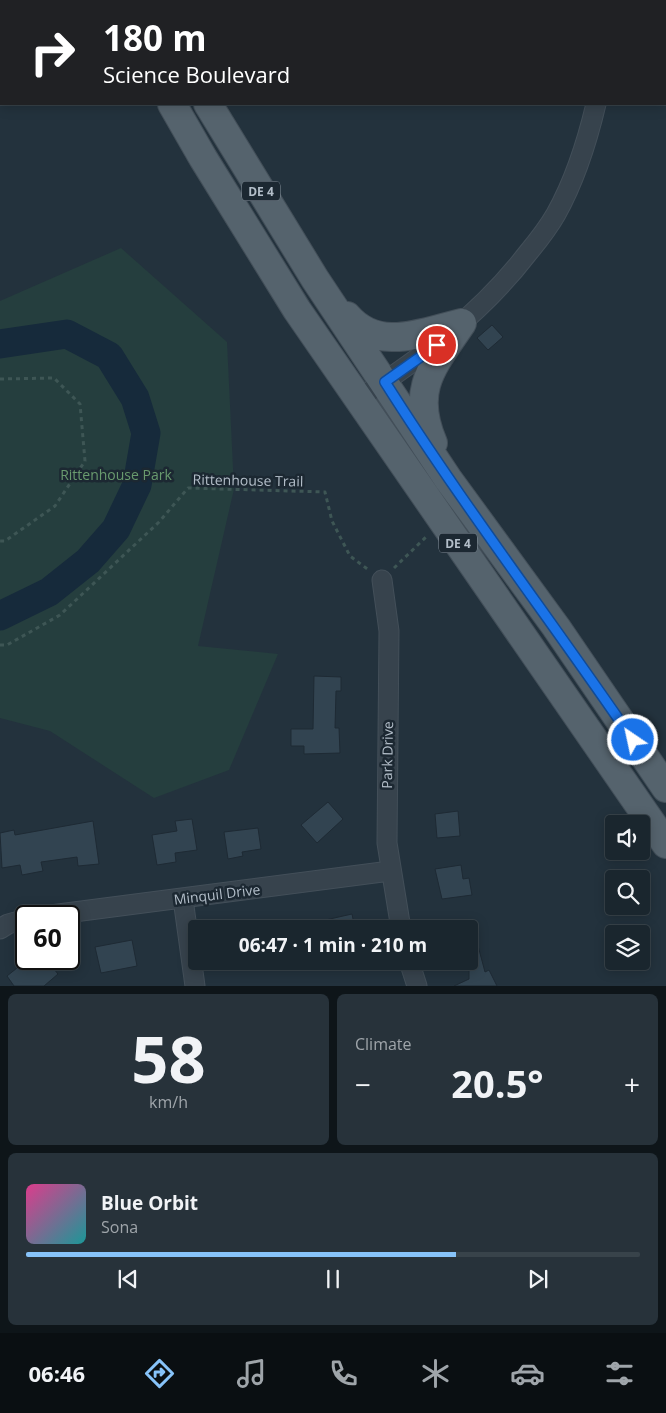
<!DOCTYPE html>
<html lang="en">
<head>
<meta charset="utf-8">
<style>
	body { margin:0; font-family:"Open Sans",sans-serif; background:#27323a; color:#f1f3f6; height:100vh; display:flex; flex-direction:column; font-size:19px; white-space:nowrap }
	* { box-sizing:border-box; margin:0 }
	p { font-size:16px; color:#9fa5aa }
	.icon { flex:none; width:28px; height:28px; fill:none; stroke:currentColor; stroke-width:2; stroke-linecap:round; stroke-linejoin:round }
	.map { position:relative; height:986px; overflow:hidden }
	.sheet { display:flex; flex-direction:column; gap:8px; padding:8px; background:#0e1519; flex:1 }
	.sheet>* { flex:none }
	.top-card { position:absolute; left:0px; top:0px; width:666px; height:105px; box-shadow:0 2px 12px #0003,0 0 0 1px #38434a; background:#202124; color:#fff; overflow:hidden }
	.tools { position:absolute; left:605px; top:815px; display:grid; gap:10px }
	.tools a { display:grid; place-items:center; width:45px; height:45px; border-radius:5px; background:#1a262e; box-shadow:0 2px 12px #0003,0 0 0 1px #38434a; font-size:25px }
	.speed { position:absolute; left:15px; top:905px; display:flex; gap:10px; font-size:25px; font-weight:700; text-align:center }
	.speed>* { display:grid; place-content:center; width:65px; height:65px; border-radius:50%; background:#1a262e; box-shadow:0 2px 12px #0003,0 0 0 1px #38434a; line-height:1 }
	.speed .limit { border:2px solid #111; border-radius:8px; background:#fff; color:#111 }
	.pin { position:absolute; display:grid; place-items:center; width:42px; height:42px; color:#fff; margin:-21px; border:2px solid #fff; border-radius:50%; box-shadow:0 1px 5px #0007 }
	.me { position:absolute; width:55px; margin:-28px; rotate:326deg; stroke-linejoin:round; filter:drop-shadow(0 0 4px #0008) }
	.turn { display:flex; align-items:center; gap:18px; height:105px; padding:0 20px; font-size:22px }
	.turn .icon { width:65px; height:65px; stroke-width:2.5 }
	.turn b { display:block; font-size:35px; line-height:42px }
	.big { font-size:38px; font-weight:700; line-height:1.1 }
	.sheet .widget { flex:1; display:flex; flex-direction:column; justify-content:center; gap:8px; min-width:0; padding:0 18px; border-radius:8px; background:#27323a }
	.sheet .dial { align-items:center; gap:0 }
	.dial b { font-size:65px; line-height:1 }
	.song { display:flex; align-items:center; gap:15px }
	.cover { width:60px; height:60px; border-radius:8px; background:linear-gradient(135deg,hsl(330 70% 55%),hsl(180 70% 35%)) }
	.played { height:5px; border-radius:2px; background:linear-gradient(90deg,#87c3f9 70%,#38434a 70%) }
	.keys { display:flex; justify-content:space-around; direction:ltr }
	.heat { display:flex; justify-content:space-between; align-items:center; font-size:28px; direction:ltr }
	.sheet .tiles { flex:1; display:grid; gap:8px; grid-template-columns:1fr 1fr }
	.widget:last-child { grid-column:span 2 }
	.trip { position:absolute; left:188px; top:920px; width:290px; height:50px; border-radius:5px; background:#1a262e; box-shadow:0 2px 12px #0003,0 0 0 1px #38434a; font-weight:700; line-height:50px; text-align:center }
	.dock { display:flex; height:80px; justify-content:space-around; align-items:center; background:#0a0f12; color:#9fa5aa }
	.dock .icon { width:35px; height:35px }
	.dock .on { color:#87c3f9 }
	.dock b { font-size:22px; color:#f1f3f6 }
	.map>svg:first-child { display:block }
</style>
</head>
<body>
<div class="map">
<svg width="666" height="986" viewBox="0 0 666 986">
	<rect width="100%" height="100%" fill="#23323d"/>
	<path fill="#253e3e" d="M121,248L227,342L234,489L198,646L278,654L229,770L154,798L50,731L0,718V301Z"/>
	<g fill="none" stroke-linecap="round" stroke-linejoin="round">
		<path stroke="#162a3b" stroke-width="29" d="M0,344L67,334L109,356L135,398L146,433L137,485L116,529L88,561L49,592L0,616"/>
	</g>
	<path fill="#324451" stroke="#1e2a34" d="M492,325L503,337L488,350L477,338Z
		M314,676L341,677V691H336L335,728H339L340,753L304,754V746H291V729H313Z
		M328,802L343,819L317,843L301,825Z
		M458,811L460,836L437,838L435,814Z
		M192,819L197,850L175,853L176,862L157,865L152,835L177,831L175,821Z
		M93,821L99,864L78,866L77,857L41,862L43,871L22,875L20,865L2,868L0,833L14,830L15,835Z
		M258,828L261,849L242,852L243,856L228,859L224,832Z
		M461,865L463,879L469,878L472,895L442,899L435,869Z
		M352,914L355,929H313L312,923Z
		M473,927L485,972L489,970L497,986H454L469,979V928Z
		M132,940L137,966L101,973L95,947Z
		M42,959H46L58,974L44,986H14L7,976L22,964L27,970Z"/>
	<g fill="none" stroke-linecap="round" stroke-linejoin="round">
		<defs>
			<path id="minor" d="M632,1L633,0
				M357,400C421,358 480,315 527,254C537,242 548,228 556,214C575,180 587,142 596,104
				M382,580L389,631L387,843L401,929
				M183,899L195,986
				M43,916L390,871
				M0,929L8,924L26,919
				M409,961L417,986"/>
			<path id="primary" d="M118,0L119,1
				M154,0L155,1
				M172,104L203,158L297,310L666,844
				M208,104L315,279L448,479L556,627L666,788
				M347,316C379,353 422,332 462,323
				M433,443C410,389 433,366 462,323"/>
		</defs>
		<use href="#minor" stroke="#434f59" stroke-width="21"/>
		<use href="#primary" stroke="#434f59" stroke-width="30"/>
		<path stroke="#3e5655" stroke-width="3" stroke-dasharray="4 4" stroke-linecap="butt" d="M0,379L54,378L80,404L85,461L55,506L5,541H0
			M394,568L426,537
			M0,645H7L60,615L159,522L188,488L325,492L332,521L350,556L370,571"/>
		<use href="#minor" stroke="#37434d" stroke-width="19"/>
		<use href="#primary" stroke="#55636d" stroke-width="28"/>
	</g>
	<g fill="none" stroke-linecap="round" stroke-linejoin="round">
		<defs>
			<path id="route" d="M437,345L385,382C462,504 551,620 633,740"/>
		</defs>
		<use href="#route" stroke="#114b97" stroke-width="12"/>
		<use href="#route" stroke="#1a73e8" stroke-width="9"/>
	</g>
	<g text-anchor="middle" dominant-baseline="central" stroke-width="5" stroke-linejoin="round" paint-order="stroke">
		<g fill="#1c2832" stroke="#86919c" stroke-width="1">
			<rect x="242" y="181.5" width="38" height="19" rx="4"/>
			<rect x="439" y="533.5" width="38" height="19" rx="4"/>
		</g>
		<g font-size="12" font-weight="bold" fill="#b3bec9">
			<text x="261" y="191">DE 4</text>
			<text x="458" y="543">DE 4</text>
		</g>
		<g font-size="14" fill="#699a6e" stroke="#1c2832">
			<text x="116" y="474">Rittenhouse Park</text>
		</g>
		<g font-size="14" fill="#b3bec9" stroke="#1c2832">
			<text transform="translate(248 480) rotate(1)">Rittenhouse Trail</text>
			<text transform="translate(387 755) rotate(-89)">Park Drive</text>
			<text transform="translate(217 894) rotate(-7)">Minquil Drive</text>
		</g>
	</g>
</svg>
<div class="tools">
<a><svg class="icon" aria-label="sound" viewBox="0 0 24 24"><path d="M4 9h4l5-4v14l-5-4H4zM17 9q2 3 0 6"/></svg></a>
<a><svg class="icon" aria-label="search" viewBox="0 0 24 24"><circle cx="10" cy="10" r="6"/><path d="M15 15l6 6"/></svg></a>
<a><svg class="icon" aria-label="layers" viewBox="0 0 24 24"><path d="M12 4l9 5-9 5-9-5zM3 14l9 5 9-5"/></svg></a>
</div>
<div class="speed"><div class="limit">60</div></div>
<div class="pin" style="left:437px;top:345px;background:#d93025"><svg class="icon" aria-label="arrive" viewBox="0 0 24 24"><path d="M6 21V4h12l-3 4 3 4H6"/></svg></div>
<svg class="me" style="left:633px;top:740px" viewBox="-20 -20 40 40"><circle r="17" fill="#1a73e8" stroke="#fff" stroke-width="3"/><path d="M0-11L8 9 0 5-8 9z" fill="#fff"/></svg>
<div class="trip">06:47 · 1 min · 210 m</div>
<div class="top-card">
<div class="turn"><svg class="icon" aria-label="right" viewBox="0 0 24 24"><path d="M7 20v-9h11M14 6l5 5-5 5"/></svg><div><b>180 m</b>Science Boulevard</div></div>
</div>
</div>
<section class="sheet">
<div class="tiles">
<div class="widget dial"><b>58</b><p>km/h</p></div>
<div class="widget"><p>Climate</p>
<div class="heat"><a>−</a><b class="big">20.5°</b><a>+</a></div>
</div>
<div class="widget">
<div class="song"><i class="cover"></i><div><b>Blue Orbit</b><p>Sona</p></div></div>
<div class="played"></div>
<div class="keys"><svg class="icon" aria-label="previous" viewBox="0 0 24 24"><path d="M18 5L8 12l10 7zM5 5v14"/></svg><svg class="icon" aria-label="pause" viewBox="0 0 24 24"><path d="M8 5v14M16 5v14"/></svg><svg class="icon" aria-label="next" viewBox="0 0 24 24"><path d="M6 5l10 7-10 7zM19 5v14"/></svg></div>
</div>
</div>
</section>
<nav class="dock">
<b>06:46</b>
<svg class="icon on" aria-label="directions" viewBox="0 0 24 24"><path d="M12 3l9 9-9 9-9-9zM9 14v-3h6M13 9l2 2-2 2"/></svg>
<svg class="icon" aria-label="music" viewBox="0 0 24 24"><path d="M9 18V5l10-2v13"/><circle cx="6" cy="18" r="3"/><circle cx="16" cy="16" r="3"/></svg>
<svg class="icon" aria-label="phone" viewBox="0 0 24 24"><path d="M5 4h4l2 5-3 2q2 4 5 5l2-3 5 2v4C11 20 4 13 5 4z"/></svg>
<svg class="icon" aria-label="climate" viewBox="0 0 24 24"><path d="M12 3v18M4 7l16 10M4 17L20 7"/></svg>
<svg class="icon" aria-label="car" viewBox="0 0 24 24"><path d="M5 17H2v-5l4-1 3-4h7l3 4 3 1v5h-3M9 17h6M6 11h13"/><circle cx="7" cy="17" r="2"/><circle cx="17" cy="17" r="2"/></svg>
<svg class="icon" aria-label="filters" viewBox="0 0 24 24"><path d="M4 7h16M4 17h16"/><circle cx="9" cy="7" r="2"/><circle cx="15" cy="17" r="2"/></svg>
</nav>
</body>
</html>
